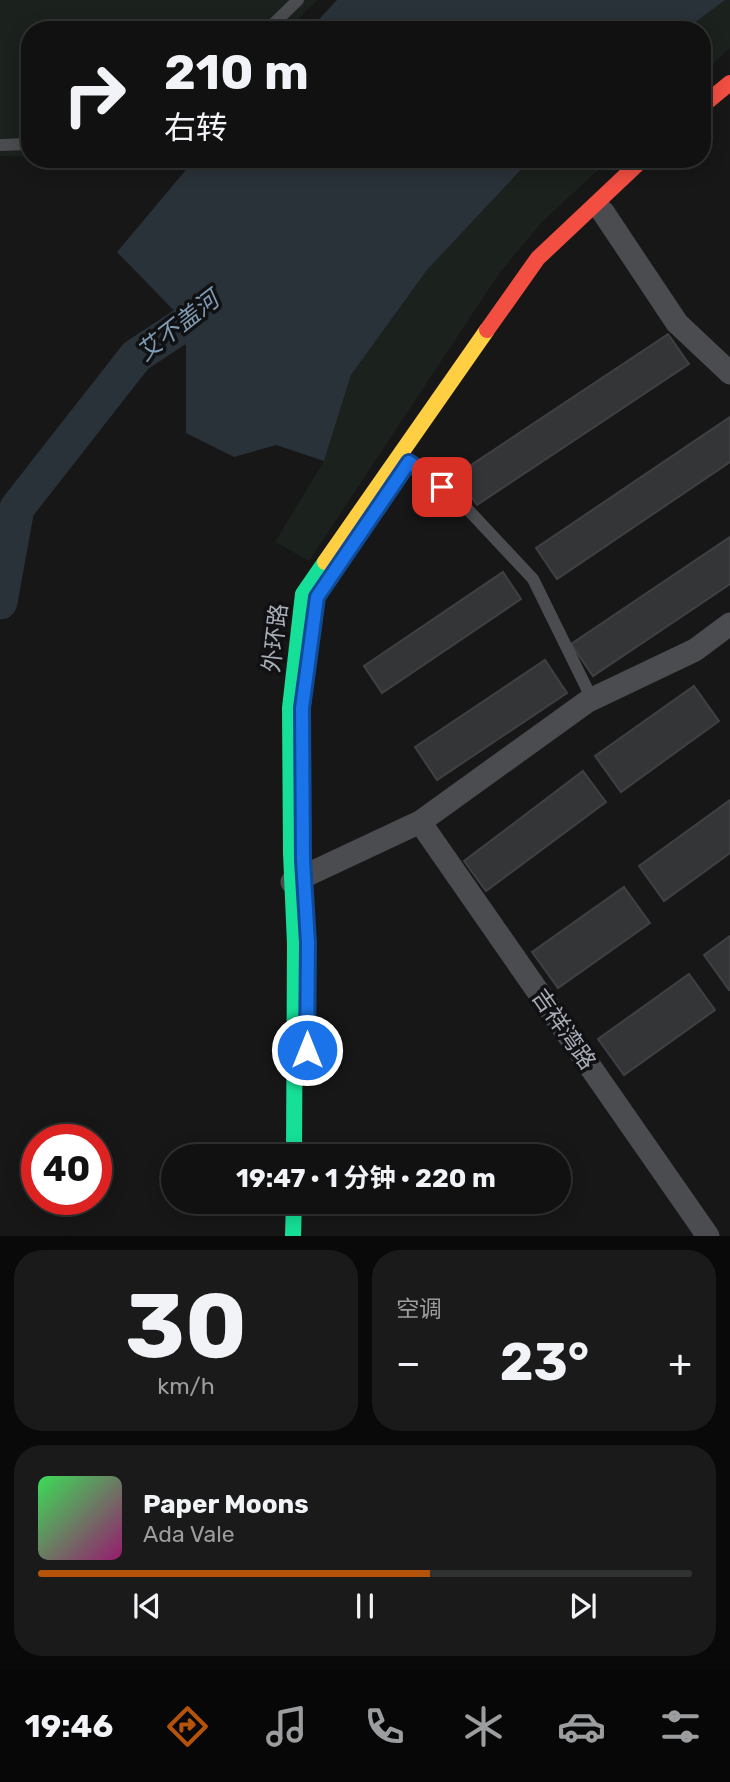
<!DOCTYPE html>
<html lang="zh">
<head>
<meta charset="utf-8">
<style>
	body { margin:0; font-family:Rubik,"Noto Sans SC",sans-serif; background:#1a1a1a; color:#f1f3f6; height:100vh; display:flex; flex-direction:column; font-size:26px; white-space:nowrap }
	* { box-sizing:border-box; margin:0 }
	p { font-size:23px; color:#9c9d9f }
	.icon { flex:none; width:38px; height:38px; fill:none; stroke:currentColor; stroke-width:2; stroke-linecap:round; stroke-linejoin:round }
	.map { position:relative; height:1236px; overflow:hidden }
	.side { display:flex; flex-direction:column; gap:14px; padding:14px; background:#090909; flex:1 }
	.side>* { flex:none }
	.guide { position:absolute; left:21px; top:21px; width:690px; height:147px; border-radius:28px; box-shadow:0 4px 18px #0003,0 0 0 2px #303131; background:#111; color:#f1f3f6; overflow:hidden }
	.speed { position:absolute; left:21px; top:1124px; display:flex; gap:14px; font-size:35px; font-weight:700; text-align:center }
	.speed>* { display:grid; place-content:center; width:91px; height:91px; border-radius:50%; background:#111; box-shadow:0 4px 18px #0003,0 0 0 2px #303131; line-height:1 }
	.speed .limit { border:10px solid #d22; background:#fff; color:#111 }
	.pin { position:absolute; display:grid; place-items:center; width:60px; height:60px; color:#fff; margin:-30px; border-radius:14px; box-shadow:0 4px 10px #0006 }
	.me { position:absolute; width:77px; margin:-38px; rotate:0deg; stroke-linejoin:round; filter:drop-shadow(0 0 5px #0008) }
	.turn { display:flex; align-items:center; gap:24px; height:147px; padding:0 28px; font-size:32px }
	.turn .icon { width:91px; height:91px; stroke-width:2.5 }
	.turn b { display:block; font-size:49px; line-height:60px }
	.big { font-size:52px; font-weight:700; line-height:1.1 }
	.side .card { flex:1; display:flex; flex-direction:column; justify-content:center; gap:10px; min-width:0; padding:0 24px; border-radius:28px; background:#1a1a1a }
	.side .dial { align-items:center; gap:0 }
	.dial b { font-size:91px; line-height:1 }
	.song { display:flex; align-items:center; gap:21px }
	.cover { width:84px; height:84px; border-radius:10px; background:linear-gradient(135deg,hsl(130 70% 55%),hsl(320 70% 35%)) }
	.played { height:7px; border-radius:4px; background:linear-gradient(90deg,#b45309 60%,#303131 60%) }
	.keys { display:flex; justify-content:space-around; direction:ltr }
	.heat { display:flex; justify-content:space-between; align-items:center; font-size:38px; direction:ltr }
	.side .tiles { flex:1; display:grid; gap:14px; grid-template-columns:1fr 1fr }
	.card:last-child { grid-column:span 2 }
	.trip { position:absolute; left:161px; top:1144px; width:410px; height:70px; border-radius:35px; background:#111; box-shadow:0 4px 18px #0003,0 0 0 2px #303131; font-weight:700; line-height:70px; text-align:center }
	.tabs { display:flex; height:112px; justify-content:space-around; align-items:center; background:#070707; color:#9c9d9f }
	.tabs .icon { width:49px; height:49px }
	.tabs .on { color:#b45309 }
	.tabs b { font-size:32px; color:#f1f3f6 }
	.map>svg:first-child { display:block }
</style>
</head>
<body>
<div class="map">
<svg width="730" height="1236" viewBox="0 0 730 1236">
	<rect width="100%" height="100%" fill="#171717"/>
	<path fill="#1b211c" d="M0,0H317L287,30H30V157L0,156Z
		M725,0H730V48L702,75V30H685Z
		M531,159H610L543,221L500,272L309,561L275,542L324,461L351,375L427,270Z"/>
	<path fill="#2a3239" d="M337,0H725L685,30H309Z
		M195,159H531L427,270L351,375L324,461L276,445L234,457L186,433V323L117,252Z"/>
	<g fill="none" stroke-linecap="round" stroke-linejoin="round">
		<path stroke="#2a3239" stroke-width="35" d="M0,602L17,508L136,356L186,323L223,292"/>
	</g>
	<path fill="#343537" stroke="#3f4043" stroke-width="2" d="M668,334L689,364L477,505L456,475Z
		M730,417V462L557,579L536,548Z
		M730,537V584L593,676L571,644Z
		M503,572L521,599L382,693L364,666Z
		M545,660L567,693L437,780L415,747Z
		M694,686L719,721L621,792L595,756Z
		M583,771L606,802L486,891L464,861Z
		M730,800V853L664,901L639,866Z
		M624,887L650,923L558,988L532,952Z
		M730,936V989L729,990L704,955Z
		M689,974L715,1010L624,1075L598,1039Z"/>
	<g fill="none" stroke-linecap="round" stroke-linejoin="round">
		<path stroke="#4b4c50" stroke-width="12" d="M267,30L298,0
			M0,145L30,144
			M409,462L459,500L533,579L592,699"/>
		<path stroke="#4b4c50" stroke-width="23" d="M603,212L677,323L730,373
			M420,822L708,1236
			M292,882L420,822L588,701L695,650L730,624"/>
		<path stroke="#16e098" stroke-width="16" d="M294,1157L295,944L291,853L290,708L303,594L325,562
			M293,1236L294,1202"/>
		<path stroke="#ffcf43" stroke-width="16" d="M325,562L487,330"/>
		<path stroke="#f24e42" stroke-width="16" d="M702,106L730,83
			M487,330L538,258L643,159"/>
	</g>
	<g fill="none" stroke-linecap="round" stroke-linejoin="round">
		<defs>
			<path id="route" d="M307,1050L308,943L303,860L302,708L317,597L409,462L442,487"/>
		</defs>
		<use href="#route" stroke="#114b97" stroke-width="18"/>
		<use href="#route" stroke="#1a73e8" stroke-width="12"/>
	</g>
	<g text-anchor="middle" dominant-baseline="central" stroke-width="7" stroke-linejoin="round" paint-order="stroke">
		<g font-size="23" fill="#a8adb8" stroke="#111113">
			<text transform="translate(275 638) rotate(-83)">外环路</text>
			<text transform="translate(564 1029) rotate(55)">吉祥湾路</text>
		</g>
		<g font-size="24" font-style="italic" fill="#7f9bb3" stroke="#111113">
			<text transform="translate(178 326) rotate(-38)">艾不盖河</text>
		</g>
	</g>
</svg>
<div class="speed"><div class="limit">40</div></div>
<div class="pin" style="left:442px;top:487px;background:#d93025"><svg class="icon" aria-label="arrive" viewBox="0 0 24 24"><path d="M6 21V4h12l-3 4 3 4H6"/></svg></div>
<svg class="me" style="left:307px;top:1050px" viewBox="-20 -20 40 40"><circle r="17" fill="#1a73e8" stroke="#fff" stroke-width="3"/><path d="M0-11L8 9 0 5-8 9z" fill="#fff"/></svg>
<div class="trip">19:47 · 1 分钟 · 220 m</div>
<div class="guide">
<div class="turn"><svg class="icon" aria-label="right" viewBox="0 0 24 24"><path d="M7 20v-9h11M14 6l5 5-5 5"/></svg><div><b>210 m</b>右转</div></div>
</div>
</div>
<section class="side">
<div class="tiles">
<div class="card dial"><b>30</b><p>km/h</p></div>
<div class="card"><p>空调</p>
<div class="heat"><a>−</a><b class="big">23°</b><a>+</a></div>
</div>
<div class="card">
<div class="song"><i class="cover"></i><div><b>Paper Moons</b><p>Ada Vale</p></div></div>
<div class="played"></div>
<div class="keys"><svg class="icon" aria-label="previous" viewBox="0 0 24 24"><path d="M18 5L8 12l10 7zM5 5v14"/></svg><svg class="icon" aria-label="pause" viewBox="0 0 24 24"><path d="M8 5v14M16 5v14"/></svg><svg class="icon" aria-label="next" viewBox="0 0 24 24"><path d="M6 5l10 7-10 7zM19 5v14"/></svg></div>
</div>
</div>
</section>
<nav class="tabs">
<b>19:46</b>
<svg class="icon on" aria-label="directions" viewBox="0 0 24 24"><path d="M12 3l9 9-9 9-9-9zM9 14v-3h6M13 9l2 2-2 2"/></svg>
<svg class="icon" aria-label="music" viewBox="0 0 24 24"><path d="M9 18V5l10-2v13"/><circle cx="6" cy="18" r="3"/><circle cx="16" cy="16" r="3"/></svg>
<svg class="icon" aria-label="phone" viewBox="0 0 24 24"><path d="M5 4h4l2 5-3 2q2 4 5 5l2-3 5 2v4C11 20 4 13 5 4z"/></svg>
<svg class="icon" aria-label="climate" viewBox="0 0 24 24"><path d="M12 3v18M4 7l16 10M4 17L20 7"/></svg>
<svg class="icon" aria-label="car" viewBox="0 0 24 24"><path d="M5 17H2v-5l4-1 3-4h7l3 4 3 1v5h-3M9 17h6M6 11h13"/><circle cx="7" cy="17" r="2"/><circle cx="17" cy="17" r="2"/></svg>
<svg class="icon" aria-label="filters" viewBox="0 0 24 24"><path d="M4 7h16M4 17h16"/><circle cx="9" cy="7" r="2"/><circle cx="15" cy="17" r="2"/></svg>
</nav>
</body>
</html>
